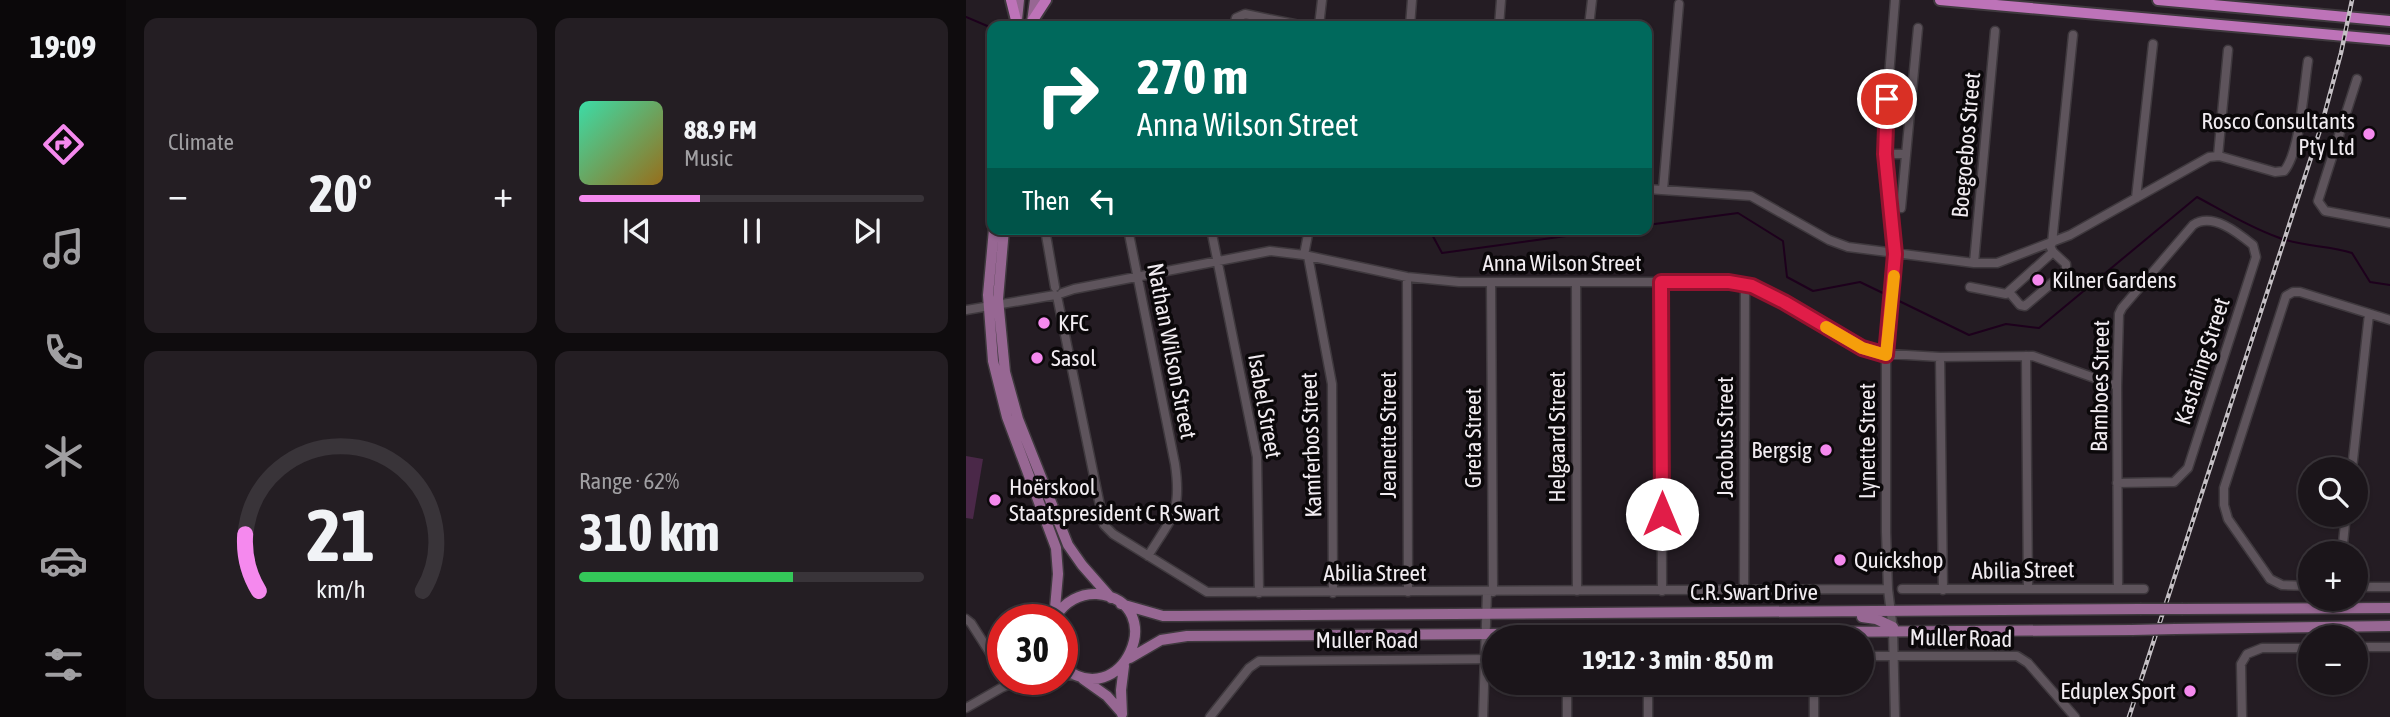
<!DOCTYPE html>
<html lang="en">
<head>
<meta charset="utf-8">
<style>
	body { margin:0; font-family:"Asap Condensed",sans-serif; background:#241e23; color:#f1f3f6; height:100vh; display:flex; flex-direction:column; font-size:26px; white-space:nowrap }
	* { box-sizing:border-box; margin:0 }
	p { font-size:23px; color:#a09fa2 }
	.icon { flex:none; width:38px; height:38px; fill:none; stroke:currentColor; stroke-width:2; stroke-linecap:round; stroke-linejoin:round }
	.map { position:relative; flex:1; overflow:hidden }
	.panel { display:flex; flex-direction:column; gap:18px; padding:18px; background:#0f0c0e; width:840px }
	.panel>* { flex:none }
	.banner { position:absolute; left:21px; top:21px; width:665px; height:214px; border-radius:14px; box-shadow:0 2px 5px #0004,0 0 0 2px #393439; background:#00695c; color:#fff; overflow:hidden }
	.controls { position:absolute; left:1332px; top:457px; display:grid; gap:14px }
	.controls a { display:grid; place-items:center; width:70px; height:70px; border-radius:50%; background:#1b151a; box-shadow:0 2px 5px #0004,0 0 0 2px #393439; font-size:35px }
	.speed { position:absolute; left:21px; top:604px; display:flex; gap:14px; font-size:35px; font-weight:700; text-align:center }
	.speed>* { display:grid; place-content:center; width:91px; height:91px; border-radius:50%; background:#1b151a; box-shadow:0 2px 5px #0004,0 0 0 2px #393439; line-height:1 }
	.speed .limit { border:10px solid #d22; background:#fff; color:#111 }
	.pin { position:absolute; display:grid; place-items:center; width:60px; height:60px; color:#fff; margin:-30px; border:4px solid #fff; border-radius:50%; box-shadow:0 2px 7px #0007 }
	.me { position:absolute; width:77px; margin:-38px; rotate:0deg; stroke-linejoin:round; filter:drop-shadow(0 0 5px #0008) }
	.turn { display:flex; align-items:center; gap:24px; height:147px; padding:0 35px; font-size:32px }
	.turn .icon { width:91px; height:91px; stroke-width:2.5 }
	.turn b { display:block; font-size:49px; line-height:60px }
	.then { display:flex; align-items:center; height:66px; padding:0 35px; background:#0003; gap:14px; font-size:26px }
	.big { font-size:52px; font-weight:700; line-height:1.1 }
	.panel .card { flex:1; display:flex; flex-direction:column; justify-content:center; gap:10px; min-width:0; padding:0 24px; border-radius:14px; background:#241e23 }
	.panel .dial { align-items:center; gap:0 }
	.dial svg { height:182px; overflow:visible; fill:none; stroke:#393439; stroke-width:7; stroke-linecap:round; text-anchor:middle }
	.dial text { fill:#f1f3f6; stroke:none }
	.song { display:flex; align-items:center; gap:21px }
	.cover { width:84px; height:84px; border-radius:10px; background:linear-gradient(135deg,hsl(160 70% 55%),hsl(40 70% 35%)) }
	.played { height:7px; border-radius:4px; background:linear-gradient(90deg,#f589ee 35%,#393439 35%) }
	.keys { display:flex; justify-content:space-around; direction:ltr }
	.heat { display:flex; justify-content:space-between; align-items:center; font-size:38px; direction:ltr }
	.charge { height:10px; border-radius:5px; background:linear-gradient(90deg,#34c759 62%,#393439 0) }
	.panel .tiles { flex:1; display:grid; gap:18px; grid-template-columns:repeat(2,1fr) }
	.trip { position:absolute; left:516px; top:625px; width:392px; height:70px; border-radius:35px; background:#1b151a; box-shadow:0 2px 5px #0004,0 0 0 2px #393439; font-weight:700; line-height:70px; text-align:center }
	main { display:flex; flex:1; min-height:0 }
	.menu { display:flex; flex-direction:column; width:126px; justify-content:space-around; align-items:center; background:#0b080a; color:#a09fa2 }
	.menu .icon { width:49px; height:49px }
	.menu .active { color:#f589ee }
	.menu b { font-size:32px; color:#f1f3f6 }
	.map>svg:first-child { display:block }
</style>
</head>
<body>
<main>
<nav class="menu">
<b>19:09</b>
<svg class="icon active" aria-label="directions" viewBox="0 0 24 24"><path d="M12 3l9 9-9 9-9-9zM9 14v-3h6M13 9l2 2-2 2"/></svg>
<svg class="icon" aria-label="music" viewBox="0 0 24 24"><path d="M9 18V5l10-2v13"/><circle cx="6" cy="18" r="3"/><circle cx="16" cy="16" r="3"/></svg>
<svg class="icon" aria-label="phone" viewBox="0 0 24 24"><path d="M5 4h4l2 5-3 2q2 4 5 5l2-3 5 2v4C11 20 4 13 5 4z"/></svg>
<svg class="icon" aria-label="climate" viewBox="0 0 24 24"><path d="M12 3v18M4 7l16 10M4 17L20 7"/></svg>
<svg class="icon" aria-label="car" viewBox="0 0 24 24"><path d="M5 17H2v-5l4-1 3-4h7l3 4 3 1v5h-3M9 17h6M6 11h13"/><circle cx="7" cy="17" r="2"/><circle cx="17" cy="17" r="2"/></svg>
<svg class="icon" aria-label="filters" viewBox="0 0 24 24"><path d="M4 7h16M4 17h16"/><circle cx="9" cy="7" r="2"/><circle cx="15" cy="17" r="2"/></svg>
</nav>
<section class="panel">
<div class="tiles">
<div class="card"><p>Climate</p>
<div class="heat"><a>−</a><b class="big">20°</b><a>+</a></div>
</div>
<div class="card">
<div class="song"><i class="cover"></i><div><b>88.9 FM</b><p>Music</p></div></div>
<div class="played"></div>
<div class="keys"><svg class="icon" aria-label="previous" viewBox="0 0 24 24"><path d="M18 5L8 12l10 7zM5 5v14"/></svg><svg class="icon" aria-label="pause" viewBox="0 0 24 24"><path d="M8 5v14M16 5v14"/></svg><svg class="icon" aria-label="next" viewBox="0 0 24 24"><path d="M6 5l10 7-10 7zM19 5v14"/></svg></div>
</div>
<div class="card dial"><svg viewBox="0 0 100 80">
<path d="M14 69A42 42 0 1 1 86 69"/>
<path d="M14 69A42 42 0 0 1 8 44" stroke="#f589ee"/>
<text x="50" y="56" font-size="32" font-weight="700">21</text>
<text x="50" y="72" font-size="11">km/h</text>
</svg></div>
<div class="card"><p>Range · 62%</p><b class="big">310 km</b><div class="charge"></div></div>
</div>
</section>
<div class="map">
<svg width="1424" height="717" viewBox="0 0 1424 717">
	<rect width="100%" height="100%" fill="#241c23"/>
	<path fill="#4a2848" d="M0,456L17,459L7,519L0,518Z"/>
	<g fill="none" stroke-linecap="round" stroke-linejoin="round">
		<path stroke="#1d001c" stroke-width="2" d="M0,17L26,28
			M681,225L772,213L817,241L821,277L847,291L894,282L921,295
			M463,229L476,253L652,229
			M929,299L1003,335L1040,324L1073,328L1231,197C1257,211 1283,227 1311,237C1335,247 1362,245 1386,253L1404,282L1424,285"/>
		<defs>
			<path id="minor" d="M268,26L270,18L279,14L338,26
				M353,26L356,0
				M444,26L446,0
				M533,26L535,0
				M623,26L626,0
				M1391,79L1352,201L1359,211L1424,223
				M919,154H940
				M1252,156L1262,50
				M681,189L785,196L863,240L882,247L1008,263H1031L1104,235L1243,157L1253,156L1309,172L1318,171C1334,153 1338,86 1342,61
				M697,190L713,4
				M1170,198L1187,44
				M935,208L952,28
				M79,229L89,287
				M162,229L209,464C216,512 206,517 182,556
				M245,229L291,457L293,593
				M1086,243L1107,35
				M338,255L343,229
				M342,256L366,384L367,593
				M1008,263L1029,31
				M441,277L442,592
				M695,282L696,591
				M525,283L527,592
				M610,283L611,591
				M1004,287L1040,294L1087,252L1083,244
				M1043,292L1054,305L1059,306L1100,271V264L1087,252
				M96,293L108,289L304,251L338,255L441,277L493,282H763L795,290L907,353L974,357L1067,356L1151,386
				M91,296L138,525L147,534L241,592L922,589
				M0,310L89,295
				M1060,356L1062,589
				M974,357L977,590
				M1386,469L1403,314
				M1151,483L1208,482L1222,468L1290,257L1287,245C1271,232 1246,212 1227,225L1156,308L1153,314L1151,386L1152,588
				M1376,553L1380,514
				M1344,586L1316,585L1304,579L1262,519L1258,505V488L1320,296L1327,292H1334L1424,320
				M1390,587H1424
				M936,589H1178
				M778,590L779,284
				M0,619L5,623L33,667
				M1390,647H1424
				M896,656H1051L1062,663L1109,717
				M96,675L112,676
				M601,682V717
				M848,682V717
				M0,708L35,688L57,679
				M244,717L283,668L293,661L528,659
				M517,717L521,592
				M682,717V682
				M929,717L927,630L922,589L920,532V355L929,254L918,140L929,0
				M1276,717L1275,664L1281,654L1296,648H1344"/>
			<path id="major" d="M51,20L53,0
				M66,22L69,0
				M28,229L22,295L27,361L41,417L90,548L92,574L88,620
				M38,229L32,299L39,372L52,419L102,545L116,565L145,598
				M155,604L197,616H213L1174,609
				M1217,609L1424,608
				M90,616C99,602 114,593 131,594C207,602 155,717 96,666
				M896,617L910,619L927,627
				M1209,629L1424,626
				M164,658L195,640L221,636L1166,630
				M117,679L141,696L156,713
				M156,714L155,690L158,666"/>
			<path id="highway" d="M45,0L51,24
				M974,0L1424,40
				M1192,0L1424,21
				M65,23L80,0"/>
		</defs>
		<use href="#minor" stroke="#3f393e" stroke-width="11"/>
		<use href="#major" stroke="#3f393e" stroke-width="13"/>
		<use href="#highway" stroke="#3f393e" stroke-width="14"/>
		<use href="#minor" stroke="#5e545c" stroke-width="8"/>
		<use href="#major" stroke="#976793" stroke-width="10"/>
		<use href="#highway" stroke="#bd73b8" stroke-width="10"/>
		<defs>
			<path id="rail" d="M1163,717L1355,127L1375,53L1386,0"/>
		</defs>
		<use href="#rail" stroke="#c4bfc4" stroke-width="4.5"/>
		<use href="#rail" stroke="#0b080a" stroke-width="2" stroke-dasharray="5" stroke-linecap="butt"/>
		<defs>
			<path id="major-bridge" d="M1174,609H1217
				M1166,630L1209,629"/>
		</defs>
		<use href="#major-bridge" stroke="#3f393e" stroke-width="13" stroke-linecap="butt"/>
		<use href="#major-bridge" stroke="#976793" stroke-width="10"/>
	</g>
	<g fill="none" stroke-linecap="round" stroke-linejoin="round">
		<defs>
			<path id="route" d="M696,514L695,282H763L786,286L818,302L896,348L920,355L929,254L919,154L921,99"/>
		</defs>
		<use href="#route" stroke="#92132f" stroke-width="18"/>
		<use href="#route" stroke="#e11d48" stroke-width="12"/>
		<path stroke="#f59e0b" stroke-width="12" d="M860,327L896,348L920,355L928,276"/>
	</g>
	<g fill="#f589ee" stroke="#0b080a" stroke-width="2.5">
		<circle cx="1403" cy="134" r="7"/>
		<circle cx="1072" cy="280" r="7"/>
		<circle cx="78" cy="323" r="7"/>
		<circle cx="71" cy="358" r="7"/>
		<circle cx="860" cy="450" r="7"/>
		<circle cx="29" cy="500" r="7"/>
		<circle cx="874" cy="560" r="7"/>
		<circle cx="1224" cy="691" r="7"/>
	</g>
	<g text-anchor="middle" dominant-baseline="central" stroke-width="7" stroke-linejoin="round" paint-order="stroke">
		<g font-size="23" fill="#f1ecf1" stroke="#0b080a" text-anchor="start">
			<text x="1389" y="121" text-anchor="end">Rosco Consultants<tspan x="1389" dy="26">Pty Ltd</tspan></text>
			<text x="1086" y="280">Kilner Gardens</text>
			<text x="92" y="323">KFC</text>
			<text x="85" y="358">Sasol</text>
			<text x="846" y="450" text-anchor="end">Bergsig</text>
			<text x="43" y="487">Hoërskool<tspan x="43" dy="26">Staatspresident C R Swart</tspan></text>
			<text x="888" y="560">Quickshop</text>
			<text x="1210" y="691" text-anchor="end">Eduplex Sport</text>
		</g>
		<g font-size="23" fill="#f1ecf1" stroke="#0b080a">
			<text transform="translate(1000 145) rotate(-85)">Boegoebos Street</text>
			<text x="596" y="263">Anna Wilson Street</text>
			<text transform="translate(206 351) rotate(79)">Nathan Wilson Street</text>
			<text transform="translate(1236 361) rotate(-72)">Kastaiing Street</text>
			<text transform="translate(1134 386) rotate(-89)">Bamboes Street</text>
			<text transform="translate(299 406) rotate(80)">Isabel Street</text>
			<text transform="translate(422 435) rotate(-90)">Jeanette Street</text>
			<text transform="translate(591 437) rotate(-90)">Helgaard Street</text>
			<text transform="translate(759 437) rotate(-90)">Jacobus Street</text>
			<text transform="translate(507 438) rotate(-90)">Greta Street</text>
			<text transform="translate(901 441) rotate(-90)">Lynette Street</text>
			<text transform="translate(345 445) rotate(-92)">Kamferbos Street</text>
			<text transform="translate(1057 570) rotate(-1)">Abilia Street</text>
			<text x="409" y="573">Abilia Street</text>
			<text x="788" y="592">C.R. Swart Drive</text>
			<text transform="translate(995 638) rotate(1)">Muller Road</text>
			<text x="401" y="640">Muller Road</text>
		</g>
	</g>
</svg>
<div class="controls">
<a><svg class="icon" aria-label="search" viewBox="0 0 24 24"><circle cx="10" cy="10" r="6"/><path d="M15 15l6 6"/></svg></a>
<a>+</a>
<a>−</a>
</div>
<div class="speed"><div class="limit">30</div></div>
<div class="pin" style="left:921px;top:99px;background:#d93025"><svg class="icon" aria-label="arrive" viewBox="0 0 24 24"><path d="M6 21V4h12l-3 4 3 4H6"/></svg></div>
<svg class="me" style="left:696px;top:514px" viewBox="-20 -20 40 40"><circle r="19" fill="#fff"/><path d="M0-13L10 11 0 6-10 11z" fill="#e11d48"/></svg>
<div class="trip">19:12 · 3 min · 850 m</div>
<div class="banner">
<div class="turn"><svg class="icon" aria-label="right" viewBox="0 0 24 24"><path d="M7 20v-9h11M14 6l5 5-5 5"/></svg><div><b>270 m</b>Anna Wilson Street</div></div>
<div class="then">Then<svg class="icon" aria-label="left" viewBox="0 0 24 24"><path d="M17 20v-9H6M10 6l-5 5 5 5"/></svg></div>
</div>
</div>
</main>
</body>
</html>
